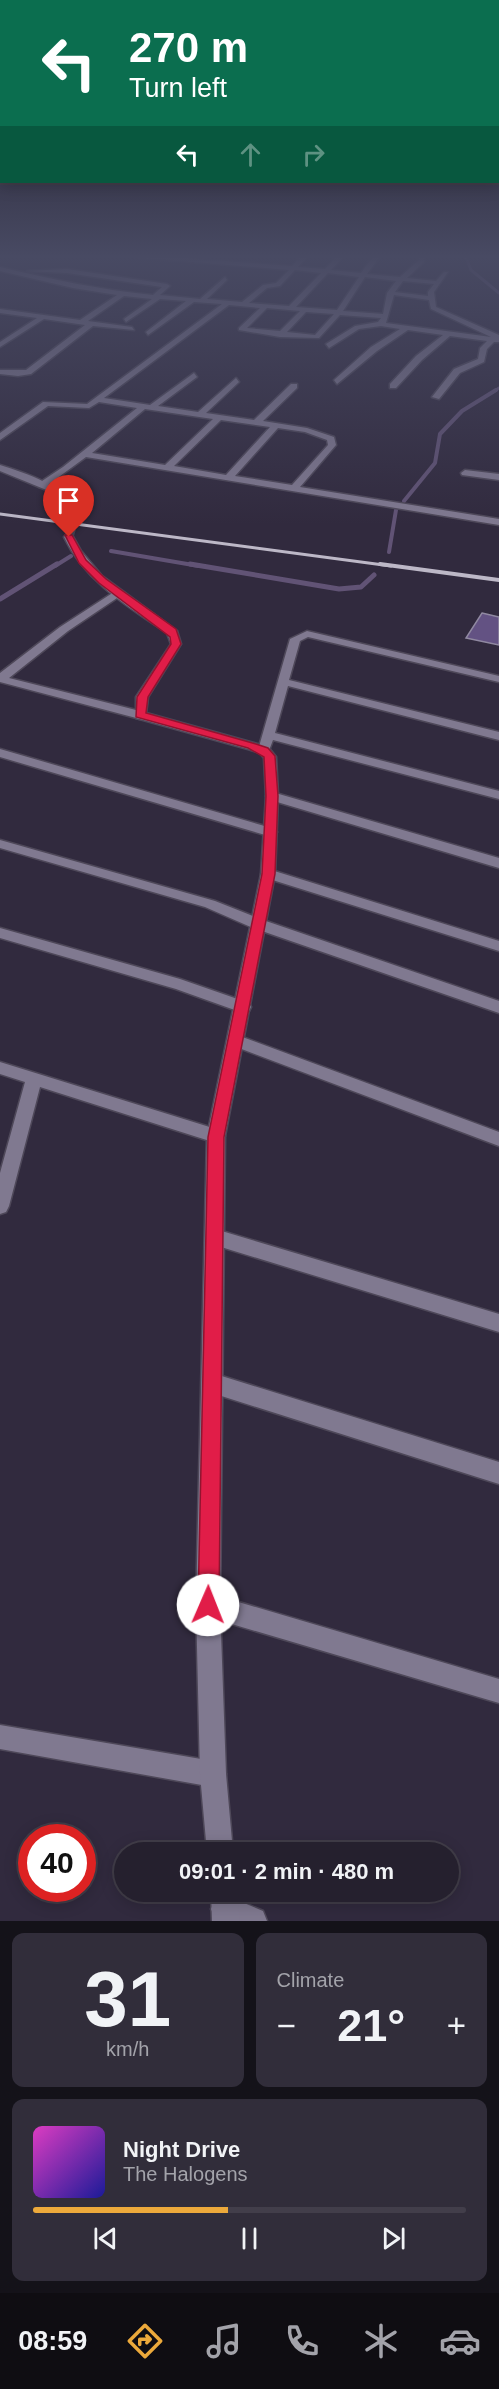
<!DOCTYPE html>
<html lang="en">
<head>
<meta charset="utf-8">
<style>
	body { margin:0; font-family:Arial,sans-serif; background:#312d3a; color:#f1f3f6; height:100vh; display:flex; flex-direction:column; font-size:22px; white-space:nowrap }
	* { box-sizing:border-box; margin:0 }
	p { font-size:20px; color:#a3a3aa }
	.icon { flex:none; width:33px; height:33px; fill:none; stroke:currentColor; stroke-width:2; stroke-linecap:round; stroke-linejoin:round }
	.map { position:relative; height:1921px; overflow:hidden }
	.drawer { display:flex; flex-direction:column; gap:12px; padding:12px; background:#141219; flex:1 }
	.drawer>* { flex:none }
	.guide { position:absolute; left:0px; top:0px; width:500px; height:183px; box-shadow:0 3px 15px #0003,0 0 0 2px #423e4a; background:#0b6e4f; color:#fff; overflow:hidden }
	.speed { position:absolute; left:18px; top:1824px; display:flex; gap:12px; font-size:30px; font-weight:700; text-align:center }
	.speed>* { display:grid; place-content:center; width:78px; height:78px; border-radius:50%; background:#25202e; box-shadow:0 3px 15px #0003,0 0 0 2px #423e4a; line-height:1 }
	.speed .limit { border:9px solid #d22; background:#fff; color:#111 }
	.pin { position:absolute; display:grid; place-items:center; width:51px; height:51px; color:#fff; margin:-62px -26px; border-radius:50% 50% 50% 0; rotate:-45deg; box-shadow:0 0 6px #0007 }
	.pin .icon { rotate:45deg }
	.me { position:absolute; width:66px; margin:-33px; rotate:1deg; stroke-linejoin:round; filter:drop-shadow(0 0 4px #0008) }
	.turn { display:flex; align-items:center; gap:21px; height:126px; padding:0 30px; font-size:27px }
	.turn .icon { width:78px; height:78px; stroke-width:2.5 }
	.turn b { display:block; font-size:42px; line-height:51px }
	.lanes { display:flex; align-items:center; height:57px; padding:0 30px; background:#0003; justify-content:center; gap:30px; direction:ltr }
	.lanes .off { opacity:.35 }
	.big { font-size:45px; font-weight:700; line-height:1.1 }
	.drawer .tile { flex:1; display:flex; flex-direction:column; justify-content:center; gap:9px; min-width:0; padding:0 21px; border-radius:12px; background:#312d3a }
	.drawer .dial { align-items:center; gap:0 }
	.dial b { font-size:78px; line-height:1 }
	.song { display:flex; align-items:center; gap:18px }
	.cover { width:72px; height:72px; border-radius:9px; background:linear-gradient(135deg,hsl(310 70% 55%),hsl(240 70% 35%)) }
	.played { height:6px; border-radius:3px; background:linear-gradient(90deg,#eca93b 45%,#423e4a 45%) }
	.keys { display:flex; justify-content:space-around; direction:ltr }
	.heat { display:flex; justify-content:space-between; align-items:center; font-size:33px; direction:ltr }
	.drawer .tiles { flex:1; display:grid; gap:12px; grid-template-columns:1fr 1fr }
	.tile:last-child { grid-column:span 2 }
	.trip { position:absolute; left:114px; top:1842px; width:345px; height:60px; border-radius:30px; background:#25202e; box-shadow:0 3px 15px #0003,0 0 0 2px #423e4a; font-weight:700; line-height:60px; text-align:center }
	.menu { display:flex; height:96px; justify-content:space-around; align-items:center; background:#0f0d12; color:#a3a3aa }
	.menu .icon { width:42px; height:42px }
	.menu .current { color:#eca93b }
	.menu b { font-size:27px; color:#f1f3f6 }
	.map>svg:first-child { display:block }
</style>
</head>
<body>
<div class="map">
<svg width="499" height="1921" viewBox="0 0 499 1921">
	<rect width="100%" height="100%" fill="#312a3e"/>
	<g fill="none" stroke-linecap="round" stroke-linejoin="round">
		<path stroke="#615375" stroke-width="3" d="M465,255L471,270L499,293
			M493,392L499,388"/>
		<path stroke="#615375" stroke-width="4" d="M404,501L435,463L440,434L462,411L496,390
			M111,551L199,566
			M389,552L396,510
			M55,566L71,556"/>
		<path stroke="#615375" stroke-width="5" d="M190,564L339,589L361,587L374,575
			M0,599L57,564"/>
	</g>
	<path fill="#635283" stroke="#9089a1" stroke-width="1.5" d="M482,613L499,617V645L466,638Z"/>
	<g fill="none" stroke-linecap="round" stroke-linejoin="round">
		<path stroke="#4e485b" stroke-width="9" stroke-dasharray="9 4.5" stroke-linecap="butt" d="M69,537L77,510"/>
		<defs>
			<path id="minor" d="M108,255H143L292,266L302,255H309L298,267L325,269L338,255H345L331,270L361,273L374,255H381L367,274L400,277L419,260V255H425L424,262L407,278L436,281L444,272H448L434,292L436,307L499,335V342H494L487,349L484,362L460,373L439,399L432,397L454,369L478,359L480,348L487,341L450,336L422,360L396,388H390V384L416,356L443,335L408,330L377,351L337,384L334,380L371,347L400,329L381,326L359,329L329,348L326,344L355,326L378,322L381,318L340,315L319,338L280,337L239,330V328L260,308L229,305L104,398L150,405L194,373L197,377L158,406L198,412L236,378L239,382L206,413L254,420L291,384H297V388L263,421L307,428L334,437L336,445L300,487L499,519V525L86,457L45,487H39V483L63,467L137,408L99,402L89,408L48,406L0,440V433L43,402L87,404L222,304L194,302L148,335L146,332L186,301L160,299L126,322L124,319L152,299L124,296L88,321L132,327L134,330L93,326L31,374L18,376L0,374V370H26L85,325L44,319L0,347V342L37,318L0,313V309L80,320L117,295L73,288L0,271V267C51,279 101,290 153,295L162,287L67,273L27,271L67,269L167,284L170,286L160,295L200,299L225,277L227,280L207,299L242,302L263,285L276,283L289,270ZM295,270L321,273L289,306L249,303L267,288L280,286ZM328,273L359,277L337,310L296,307ZM365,277L396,281L387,293L383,314L343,311ZM403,281L434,284L428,292V296L395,292ZM394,295L429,300L431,309L491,337L386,323ZM267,308L300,311L280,331L247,328ZM306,312H307L334,314L315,335L287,332ZM145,409L213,419L165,465L92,453ZM221,420L270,427L226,475L174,466ZM278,428L305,432L327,440L328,445L292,485L235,476Z
				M465,470L499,474V480L462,475L461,473Z
				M114,592L123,594L68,631L9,678L144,712V718L140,719L0,682V673L60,627Z
				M307,631L499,676V682L308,637L300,641L289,680L499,732V740L288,686L275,733L499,791V799L273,740L268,753H260L258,750L290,639Z
				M0,749L275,829L277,832L270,836L265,835L0,757Z
				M272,792L499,858V868L267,799L266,796L267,793Z
				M0,840L215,901L263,920L499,1001V1013L253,928L205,907L0,848Z
				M268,869L499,941V951L263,877L261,874L263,871Z
				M0,928L180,979L249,1003L251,1007L249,1011L243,1013L176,989L0,938Z
				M237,1035L499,1132V1146L231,1045L229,1041L231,1037Z
				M0,1062L216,1129L222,1131L225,1136L222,1141L216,1143L40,1087L9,1206L6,1212L0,1214V1173L25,1082L0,1074Z
				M215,1229L499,1314V1332L208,1243L206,1237L208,1231Z
				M212,1373L499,1462V1484L212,1393L205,1390L202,1383L205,1376Z
				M208,1593L499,1679V1703L208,1617L200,1613L196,1605L200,1597Z
				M0,1725L213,1761L222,1765L226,1774L222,1783L213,1787L0,1749Z
				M225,1895L263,1911L267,1921H221L215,1919L211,1909L215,1899Z"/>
			<path id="tertiary" d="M0,465C29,474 62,486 82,510L74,512L49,491L0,471Z
				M66,535H72L81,551L102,576L177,631L181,644L148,697L146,713L268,747L276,757L278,796L275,874L225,1136L220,1605L226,1774L233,1852H207L200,1774L196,1605L207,1136L261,874L266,796L264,758L260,753L248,749L136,718V697L171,644L167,633C127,606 85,581 64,537Z
				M211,1892H237L240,1921H212Z"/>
		</defs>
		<use href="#minor" stroke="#4e4859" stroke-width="3"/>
		<use href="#tertiary" stroke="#4e4859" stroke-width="3"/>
		<use href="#minor" fill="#807990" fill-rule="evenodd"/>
		<use href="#tertiary" fill="#807990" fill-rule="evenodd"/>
		<path stroke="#bdb8c7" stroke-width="3" d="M0,514L391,566"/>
		<path stroke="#bdb8c7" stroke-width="4" d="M380,564L499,580"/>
	</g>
	<linearGradient id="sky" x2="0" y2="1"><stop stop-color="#1b1722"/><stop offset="0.49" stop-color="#484a63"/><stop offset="1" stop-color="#484a63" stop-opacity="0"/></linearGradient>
	<rect width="499" height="524" fill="url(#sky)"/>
	<path fill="#e11d48" stroke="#92132f" stroke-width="1.5" d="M65,535H72L86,560L106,579L176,629L181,644L148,697L146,713L256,744L268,748L275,756L278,796L275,874L224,1137L219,1605L216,1612L208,1615L201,1612L198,1605L208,1137L262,874L266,796L264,757L248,748L136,717L137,697L171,644L170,637L99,583L79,563Z"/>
</svg>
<div class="speed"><div class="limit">40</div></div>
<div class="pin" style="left:69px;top:537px;background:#d93025"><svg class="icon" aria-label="arrive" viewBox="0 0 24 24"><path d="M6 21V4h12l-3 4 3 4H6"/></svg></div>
<svg class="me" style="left:208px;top:1605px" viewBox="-20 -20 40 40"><circle r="19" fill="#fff"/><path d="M0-13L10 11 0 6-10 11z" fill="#e11d48"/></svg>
<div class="trip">09:01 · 2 min · 480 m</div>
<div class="guide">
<div class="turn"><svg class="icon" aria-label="left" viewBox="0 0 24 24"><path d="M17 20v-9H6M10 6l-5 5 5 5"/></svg><div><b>270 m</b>Turn left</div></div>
<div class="lanes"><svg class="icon" aria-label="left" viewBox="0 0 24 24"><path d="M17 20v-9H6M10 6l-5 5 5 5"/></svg><svg class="icon off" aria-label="ahead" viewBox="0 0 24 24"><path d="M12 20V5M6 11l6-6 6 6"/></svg><svg class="icon off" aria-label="right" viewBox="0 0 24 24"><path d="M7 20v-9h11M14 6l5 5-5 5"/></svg></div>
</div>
</div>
<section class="drawer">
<div class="tiles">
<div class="tile dial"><b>31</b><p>km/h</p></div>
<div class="tile"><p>Climate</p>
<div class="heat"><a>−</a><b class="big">21°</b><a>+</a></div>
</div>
<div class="tile">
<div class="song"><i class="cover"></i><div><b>Night Drive</b><p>The Halogens</p></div></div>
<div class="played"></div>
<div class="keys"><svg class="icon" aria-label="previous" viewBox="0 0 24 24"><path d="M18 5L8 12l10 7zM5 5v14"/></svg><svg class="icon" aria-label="pause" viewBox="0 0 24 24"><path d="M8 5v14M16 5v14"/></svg><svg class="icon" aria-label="next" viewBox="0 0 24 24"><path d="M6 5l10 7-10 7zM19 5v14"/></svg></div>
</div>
</div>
</section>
<nav class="menu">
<b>08:59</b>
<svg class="icon current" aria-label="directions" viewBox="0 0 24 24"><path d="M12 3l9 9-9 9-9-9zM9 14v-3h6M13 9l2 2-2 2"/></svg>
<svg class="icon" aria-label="music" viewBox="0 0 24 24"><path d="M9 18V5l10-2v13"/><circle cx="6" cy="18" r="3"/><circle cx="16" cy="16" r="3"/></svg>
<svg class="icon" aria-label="phone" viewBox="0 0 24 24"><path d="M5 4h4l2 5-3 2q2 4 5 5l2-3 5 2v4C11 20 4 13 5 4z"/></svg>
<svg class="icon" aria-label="climate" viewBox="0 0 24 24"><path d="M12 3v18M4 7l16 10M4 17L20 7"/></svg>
<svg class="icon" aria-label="car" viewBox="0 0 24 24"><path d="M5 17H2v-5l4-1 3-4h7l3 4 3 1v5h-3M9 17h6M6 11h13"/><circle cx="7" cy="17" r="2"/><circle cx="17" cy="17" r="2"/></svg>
</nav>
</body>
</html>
